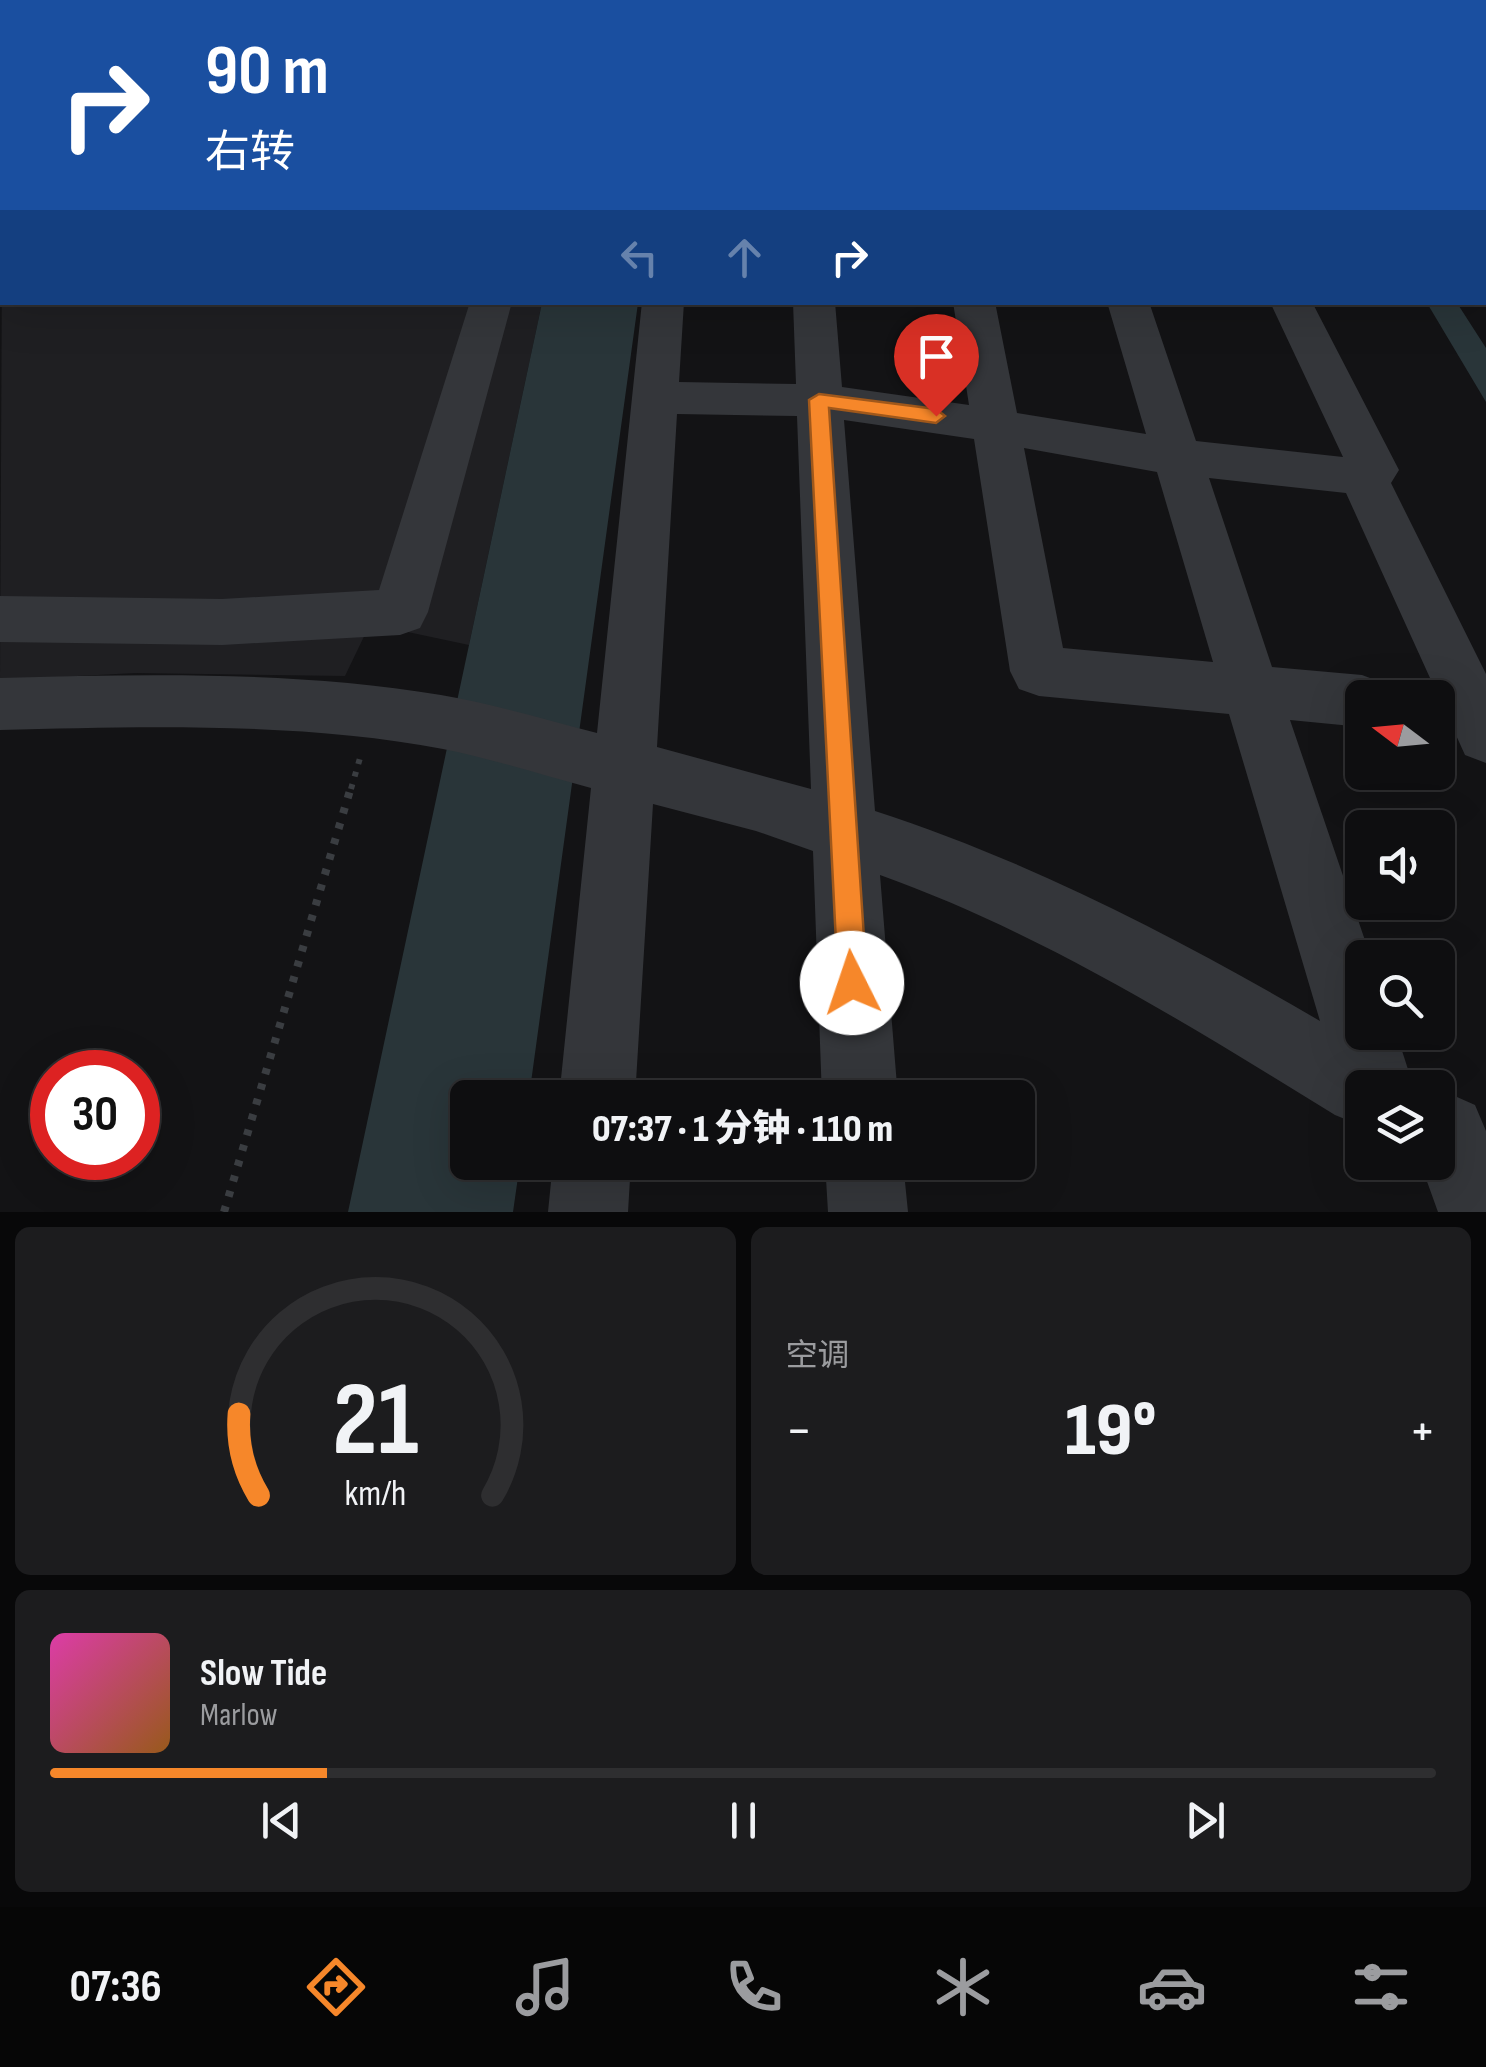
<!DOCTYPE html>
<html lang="zh">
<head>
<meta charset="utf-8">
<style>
	body { margin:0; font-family:"Sofia Sans Condensed","Noto Sans SC",sans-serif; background:#1c1c1e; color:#f1f3f6; height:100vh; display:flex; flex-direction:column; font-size:38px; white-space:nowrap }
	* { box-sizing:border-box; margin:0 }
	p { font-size:32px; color:#9b9c9f }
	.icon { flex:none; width:55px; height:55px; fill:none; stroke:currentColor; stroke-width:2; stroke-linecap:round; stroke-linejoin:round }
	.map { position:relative; height:1212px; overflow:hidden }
	.drawer { display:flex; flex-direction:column; gap:15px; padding:15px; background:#080809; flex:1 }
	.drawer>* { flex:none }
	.hud { position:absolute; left:0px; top:0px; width:1488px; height:305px; box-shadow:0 10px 40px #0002,0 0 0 2px #2e2e30; background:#1a4fa0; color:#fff; overflow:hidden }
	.needle { width:65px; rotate:286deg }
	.fabs { position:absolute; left:1345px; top:680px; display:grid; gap:20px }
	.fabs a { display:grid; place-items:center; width:110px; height:110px; border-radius:15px; background:#0e0e10; box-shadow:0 10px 40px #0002,0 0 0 2px #2e2e30; font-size:50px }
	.speed { position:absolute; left:30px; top:1050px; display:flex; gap:20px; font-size:50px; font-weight:700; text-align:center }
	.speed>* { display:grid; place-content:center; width:130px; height:130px; border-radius:50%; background:#0e0e10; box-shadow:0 10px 40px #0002,0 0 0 2px #2e2e30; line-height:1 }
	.speed .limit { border:15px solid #d22; background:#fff; color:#111 }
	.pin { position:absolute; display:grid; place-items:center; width:85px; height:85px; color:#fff; margin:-102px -42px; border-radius:50% 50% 50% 0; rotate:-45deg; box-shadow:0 0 10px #0007 }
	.pin .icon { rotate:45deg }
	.me { position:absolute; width:110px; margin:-55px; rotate:356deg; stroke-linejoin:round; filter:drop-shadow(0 0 8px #0008) }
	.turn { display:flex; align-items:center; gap:35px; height:210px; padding:0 40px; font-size:45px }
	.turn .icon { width:130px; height:130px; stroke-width:2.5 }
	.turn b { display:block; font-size:70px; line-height:85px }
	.lanes { display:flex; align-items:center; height:95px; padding:0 40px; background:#0003; justify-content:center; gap:50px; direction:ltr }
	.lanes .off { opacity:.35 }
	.big { font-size:75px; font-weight:800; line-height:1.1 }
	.drawer .tile { flex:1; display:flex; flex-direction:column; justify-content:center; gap:15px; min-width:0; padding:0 35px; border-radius:15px; background:#1c1c1e }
	.drawer .dial { align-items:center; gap:0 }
	.dial svg { height:260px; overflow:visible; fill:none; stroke:#2e2e30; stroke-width:7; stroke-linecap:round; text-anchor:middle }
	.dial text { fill:#f1f3f6; stroke:none }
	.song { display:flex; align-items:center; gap:30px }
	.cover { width:120px; height:120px; border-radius:15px; background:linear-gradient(135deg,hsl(320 70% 55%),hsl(30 70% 35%)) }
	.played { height:10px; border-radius:5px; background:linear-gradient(90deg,#f6872a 20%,#2e2e30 20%) }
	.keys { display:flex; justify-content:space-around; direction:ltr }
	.heat { display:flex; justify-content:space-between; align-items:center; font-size:55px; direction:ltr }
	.drawer .tiles { flex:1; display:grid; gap:15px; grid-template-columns:1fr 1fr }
	.tile:last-child { grid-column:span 2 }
	.trip { position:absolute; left:450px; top:1080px; width:585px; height:100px; border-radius:15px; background:#0e0e10; box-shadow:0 10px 40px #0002,0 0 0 2px #2e2e30; font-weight:800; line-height:100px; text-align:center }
	.tab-bar { display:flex; height:160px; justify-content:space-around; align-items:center; background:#060606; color:#9b9c9f }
	.tab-bar .icon { width:70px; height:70px }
	.tab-bar .current { color:#f6872a }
	.tab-bar b { font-size:45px; color:#f1f3f6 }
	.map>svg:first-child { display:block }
</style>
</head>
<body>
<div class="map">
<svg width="1486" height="1212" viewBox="0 0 1486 1212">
	<rect width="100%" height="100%" fill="#131315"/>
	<path fill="#1f1f22" d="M2,251V302L542,303L469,645L370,624L345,676L136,673L0,680Z"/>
	<path fill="#293539" d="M542,303H638L529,1097L468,1098V1162L520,1163L513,1212H348Z
		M1427,303H1457L1486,348V402Z"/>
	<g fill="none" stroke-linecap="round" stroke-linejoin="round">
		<path stroke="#3a3d41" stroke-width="6" stroke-dasharray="5 8" stroke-linecap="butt" d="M351,789L360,758"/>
		<path stroke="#3a3d41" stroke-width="8" stroke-dasharray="6 10" stroke-linecap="butt" d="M224,1212L351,787"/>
		<path fill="#34363a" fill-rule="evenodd" d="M62,0H98L100,2H64Z
			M1037,0H1067L1068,2H1038Z
			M1135,0H1165L1166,2H1136Z
			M1432,0H1468L1470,2H1434Z
			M2,49V71L0,72V50Z
			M1485,71H1486V92H1485Z
			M1485,129L1486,130V152L1485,151Z
			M0,208H2V232H0Z
			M1485,217H1486V241H1485Z
			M2,269V296L0,297V270Z
			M470,302H512L428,612L420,628L400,635L222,645L0,642V596L222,599L379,590Z
			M642,302H684L679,382L796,384L793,302H835L842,387L969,405L953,302H995L1017,413L1146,434L1107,302H1149L1196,441L1343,457L1270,302H1312L1399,470L1391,483L1486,674V763L1465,755L1346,493L1209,478L1272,667L1362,675L1383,683L1390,698H1362V727L1290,720L1371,958H1362V1032H1396L1414,1088H1362V1126L1335,1115C1189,1025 1042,933 880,875L898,1098H822L813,851L756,831L653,804L635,1098H559L591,788C542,775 493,759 443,749C305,722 141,726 0,730V678C146,674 297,671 441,695C494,704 546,720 597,733ZM677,414L797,416L811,789L657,747ZM844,420L974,439L1010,671L1019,689L1039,696L1229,714L1320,1021C1178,938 1032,862 875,811ZM1024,448L1157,472L1213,662L1063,648Z
			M1448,1093L1475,1105L1486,1131V1212H1438L1420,1162H1438V1098Z
			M553,1162H631L628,1212H548Z
			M825,1162H903L908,1212H828Z"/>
	</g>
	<path fill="#f6872a" stroke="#a0581b" stroke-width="2.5" d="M819,394L936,409L945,416L936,423L829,408L867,983L863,993L852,997L842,993L838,983L809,400Z"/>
</svg>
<div class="fabs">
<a><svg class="needle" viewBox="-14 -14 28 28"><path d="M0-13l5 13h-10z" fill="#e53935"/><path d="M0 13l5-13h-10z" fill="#9b9c9f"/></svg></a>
<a><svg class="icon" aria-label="sound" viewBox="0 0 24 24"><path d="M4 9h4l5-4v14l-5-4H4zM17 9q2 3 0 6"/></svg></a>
<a><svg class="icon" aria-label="search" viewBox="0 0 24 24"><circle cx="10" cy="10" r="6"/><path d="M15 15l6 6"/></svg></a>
<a><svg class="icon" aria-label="layers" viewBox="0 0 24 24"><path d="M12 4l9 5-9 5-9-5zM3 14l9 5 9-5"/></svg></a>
</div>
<div class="speed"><div class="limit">30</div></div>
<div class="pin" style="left:936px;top:416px;background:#d93025"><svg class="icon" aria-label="arrive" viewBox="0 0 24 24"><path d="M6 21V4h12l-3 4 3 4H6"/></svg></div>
<svg class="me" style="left:852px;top:983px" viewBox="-20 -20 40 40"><circle r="19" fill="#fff"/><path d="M0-13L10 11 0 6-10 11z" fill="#f6872a"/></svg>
<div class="trip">07:37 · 1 分钟 · 110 m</div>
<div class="hud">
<div class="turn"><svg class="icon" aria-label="right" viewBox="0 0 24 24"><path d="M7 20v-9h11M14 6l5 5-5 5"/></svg><div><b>90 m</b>右转</div></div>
<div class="lanes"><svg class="icon off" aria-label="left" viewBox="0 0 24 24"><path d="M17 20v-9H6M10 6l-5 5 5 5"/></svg><svg class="icon off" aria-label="ahead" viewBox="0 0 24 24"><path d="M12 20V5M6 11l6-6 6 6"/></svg><svg class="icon" aria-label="right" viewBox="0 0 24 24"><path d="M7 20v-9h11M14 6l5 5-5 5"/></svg></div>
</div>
</div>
<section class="drawer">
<div class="tiles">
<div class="tile dial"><svg viewBox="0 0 100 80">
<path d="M14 69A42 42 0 1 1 86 69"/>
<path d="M14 69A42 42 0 0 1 8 44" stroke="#f6872a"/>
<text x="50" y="56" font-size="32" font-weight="700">21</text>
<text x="50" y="72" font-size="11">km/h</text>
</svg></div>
<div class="tile"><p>空调</p>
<div class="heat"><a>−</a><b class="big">19°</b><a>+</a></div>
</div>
<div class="tile">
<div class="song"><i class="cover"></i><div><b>Slow Tide</b><p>Marlow</p></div></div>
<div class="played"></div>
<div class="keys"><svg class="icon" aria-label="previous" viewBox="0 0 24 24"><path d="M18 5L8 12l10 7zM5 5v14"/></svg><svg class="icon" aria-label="pause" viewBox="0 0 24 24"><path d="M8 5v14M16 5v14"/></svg><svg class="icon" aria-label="next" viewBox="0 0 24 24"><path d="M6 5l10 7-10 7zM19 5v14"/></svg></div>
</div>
</div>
</section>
<nav class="tab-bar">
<b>07:36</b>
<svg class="icon current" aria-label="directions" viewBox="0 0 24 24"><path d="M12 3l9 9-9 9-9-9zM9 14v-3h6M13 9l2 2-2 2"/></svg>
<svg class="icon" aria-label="music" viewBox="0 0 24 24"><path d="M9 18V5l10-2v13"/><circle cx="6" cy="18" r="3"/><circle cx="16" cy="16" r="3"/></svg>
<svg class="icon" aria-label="phone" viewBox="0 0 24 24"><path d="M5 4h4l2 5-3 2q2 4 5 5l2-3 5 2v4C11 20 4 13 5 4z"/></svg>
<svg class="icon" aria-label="climate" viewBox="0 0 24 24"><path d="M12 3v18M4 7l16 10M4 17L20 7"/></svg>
<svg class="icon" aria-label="car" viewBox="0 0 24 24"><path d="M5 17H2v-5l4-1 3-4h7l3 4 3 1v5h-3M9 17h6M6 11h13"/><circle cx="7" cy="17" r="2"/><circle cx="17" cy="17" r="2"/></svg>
<svg class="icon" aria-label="filters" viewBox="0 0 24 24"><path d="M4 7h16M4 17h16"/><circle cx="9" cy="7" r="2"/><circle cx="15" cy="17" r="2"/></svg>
</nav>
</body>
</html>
